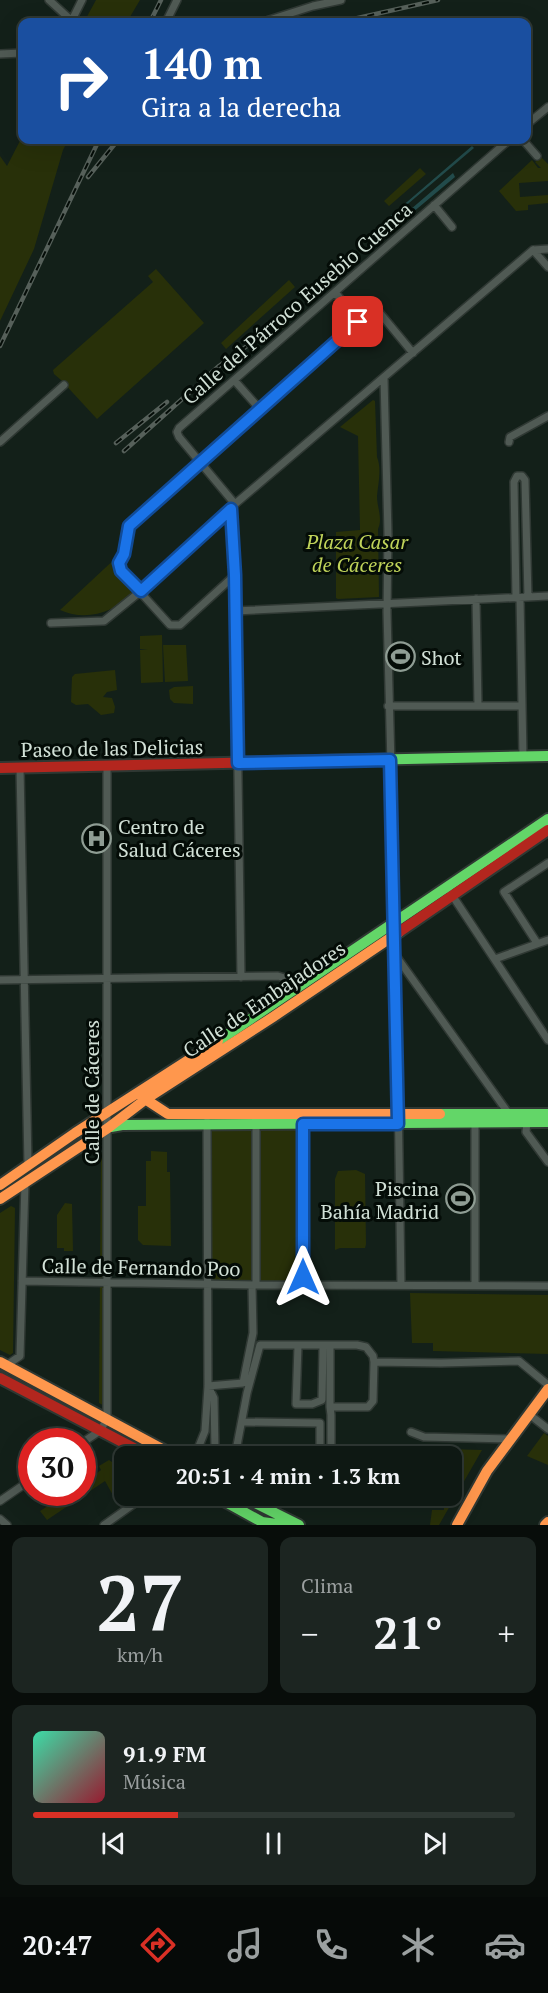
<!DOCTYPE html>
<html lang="es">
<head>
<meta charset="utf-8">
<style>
	body { margin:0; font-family:"PT Serif",serif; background:#1c2521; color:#f1f3f6; height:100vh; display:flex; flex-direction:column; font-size:22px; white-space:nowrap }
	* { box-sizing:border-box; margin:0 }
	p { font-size:20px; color:#9ba0a0 }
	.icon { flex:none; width:33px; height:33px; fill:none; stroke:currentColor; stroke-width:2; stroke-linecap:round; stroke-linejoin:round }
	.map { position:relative; height:1525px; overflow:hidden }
	.sheet { display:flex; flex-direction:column; gap:12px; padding:12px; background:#080d0a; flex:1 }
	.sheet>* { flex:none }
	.guide { position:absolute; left:18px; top:18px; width:513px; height:126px; border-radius:12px; box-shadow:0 6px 24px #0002,0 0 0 2px #2e3733; background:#1a4fa0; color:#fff; overflow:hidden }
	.speed { position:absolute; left:18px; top:1428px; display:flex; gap:12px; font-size:30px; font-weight:700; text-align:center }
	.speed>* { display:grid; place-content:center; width:78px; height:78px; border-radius:50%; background:#0e1813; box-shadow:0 6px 24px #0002,0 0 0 2px #2e3733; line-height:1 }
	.speed .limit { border:9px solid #d22; background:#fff; color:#111 }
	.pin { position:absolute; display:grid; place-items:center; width:51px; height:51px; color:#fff; margin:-26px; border-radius:12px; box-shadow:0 3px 9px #0006 }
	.me { position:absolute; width:66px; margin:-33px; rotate:0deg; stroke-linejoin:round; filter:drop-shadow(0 0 4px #0008) }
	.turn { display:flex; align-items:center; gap:21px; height:126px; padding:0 24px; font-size:27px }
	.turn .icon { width:78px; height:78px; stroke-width:2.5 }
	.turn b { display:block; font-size:42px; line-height:51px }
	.big { font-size:45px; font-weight:800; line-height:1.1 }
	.sheet .widget { flex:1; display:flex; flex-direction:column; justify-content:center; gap:9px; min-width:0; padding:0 21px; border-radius:12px; background:#1c2521 }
	.sheet .dial { align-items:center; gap:0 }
	.dial b { font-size:78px; line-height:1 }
	.song { display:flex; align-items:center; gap:18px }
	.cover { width:72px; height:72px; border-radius:9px; background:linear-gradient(135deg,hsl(160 70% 55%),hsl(350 70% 35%)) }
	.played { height:6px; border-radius:3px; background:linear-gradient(90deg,#d93025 30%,#2e3733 30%) }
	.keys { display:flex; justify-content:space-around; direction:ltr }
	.heat { display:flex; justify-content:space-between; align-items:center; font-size:33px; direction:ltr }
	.sheet .tiles { flex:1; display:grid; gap:12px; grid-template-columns:1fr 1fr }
	.widget:last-child { grid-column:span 2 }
	.trip { position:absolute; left:114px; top:1446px; width:348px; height:60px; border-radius:12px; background:#0e1813; box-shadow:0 6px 24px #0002,0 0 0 2px #2e3733; font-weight:800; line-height:60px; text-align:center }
	.tab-bar { display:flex; height:96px; justify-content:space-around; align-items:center; background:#060a08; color:#9ba0a0 }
	.tab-bar .icon { width:42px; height:42px }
	.tab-bar .on { color:#d93025 }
	.tab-bar b { font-size:27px; color:#f1f3f6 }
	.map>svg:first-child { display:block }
</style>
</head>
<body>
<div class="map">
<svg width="548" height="1525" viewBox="0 0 548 1525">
	<rect width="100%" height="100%" fill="#132019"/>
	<path fill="#283009" d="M96,0H140L127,22H84Z
		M22,137V140H68L63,150L34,249L0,321V156L7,166Z
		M541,157L548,164V181L519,183L520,197L548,195V203L528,205V210L516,211L499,191L532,160L538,168H541L535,162Z
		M420,168L426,174L389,206L384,201Z
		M156,269L204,323L97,419L61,380L54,374L53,370L153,282L148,276Z
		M289,280L295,287L226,349L221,343Z
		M373,400L375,401L377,457C382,469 378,484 377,496C377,508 383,518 378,529L379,597L338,599L336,598V532L360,530L358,436L340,427Z
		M119,555L116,575L134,594C114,612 86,622 60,610Z
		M162,635L163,682L141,683L140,650H148L140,649V636Z
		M186,645L188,681L165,682L163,645Z
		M115,670L117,690L107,692L103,697L112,698L115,707L114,713L101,715L88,704L76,705L71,702L72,677L75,674Z
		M193,686V704L174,703L170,699L169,690L174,687Z
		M303,1124V1285L208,1284L206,1125Z
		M112,1141L110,1409L99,1403L101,1154Z
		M151,1151L167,1152V1172H170L171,1246L143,1245L138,1240V1206H146V1161H151Z
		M356,1170L365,1174L366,1244L365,1248H340L335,1250V1179L338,1171Z
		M65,1203L72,1204L73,1251H64V1248H57V1215Z
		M11,1206L15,1208L13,1353L10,1355L0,1350V1213Z
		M410,1293L548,1295V1354L433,1351V1343H412Z
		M544,1433L548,1436V1465L527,1456Z
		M445,1449L482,1450L439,1525H430L432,1510H444V1496H452V1456H445Z
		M109,1460L124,1470V1490L123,1489L114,1497L105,1481L47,1520L40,1511L68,1493L82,1492L83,1483L101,1470L99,1466Z"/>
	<path fill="#224b4b" d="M472,146L474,148L364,241V239Z
		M453,173L455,177L369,249L368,246Z"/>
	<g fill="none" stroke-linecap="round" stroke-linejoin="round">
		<path stroke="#303d36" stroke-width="10" stroke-dasharray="10 5" stroke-linecap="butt" d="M0,1368L162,1456"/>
		<defs>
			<path id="street" d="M49,0L72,21
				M71,22L82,0
				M166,22L177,0
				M263,22L313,6L341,0
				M0,54L22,53
				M526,125L548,107
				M523,140L537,156
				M434,205L452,227
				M533,250L548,267
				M533,250L548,249
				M335,292L355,318
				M384,378L388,534L387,612L396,956L401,1285
				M234,380L258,407
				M0,442L64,385
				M509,442L510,437L548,416
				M235,504L179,437L177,432L179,428L509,140
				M231,509L235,575L241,977
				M235,575L180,625H170L121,571L119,563L124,554L129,526L373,311L379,312L413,353
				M516,598L514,482L517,476H522L525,480L528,597
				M520,598L523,757
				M476,599L478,706
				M235,611L548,596
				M51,623L104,621L141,591L235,504L533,250
				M388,706H522
				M20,768L28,1165
				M450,892L548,1040
				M537,943L504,892L548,863
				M396,956L509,1114
				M495,959L548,940
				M0,980L278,976L304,984
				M301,1120L303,1285
				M475,1121V1285
				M527,1122L526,1132L548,1162
				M22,1281L256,1285L548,1286
				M256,1285V1124
				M298,1346L296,1404H312L322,1400L323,1346
				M374,1362L441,1363L519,1361L548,1385
				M7,1365L20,1356L25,1182
				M330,1407V1346
				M530,1415L548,1429
				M245,1422L320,1423V1456
				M411,1432L424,1437L511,1439
				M82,1443L101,1430L107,1418V766
				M195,1456L205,1431L208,1386L207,1122
				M231,1456L215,1449L214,1398L208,1386L243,1383L253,1333L252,1285
				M235,1456L247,1393L260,1345H357L366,1347L373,1356L374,1362L373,1401L368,1407H330L331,1415V1456
				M0,1501L32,1479
				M271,1511L281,1496
				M0,1519L7,1525
				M104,1525L145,1496"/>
			<path id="fast" d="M266,762L548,756
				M218,1041L548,819
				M440,1114H548
				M111,1127L122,1125L548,1122
				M215,1496L262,1522L284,1525
				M241,1496L299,1525"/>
			<path id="slow" d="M142,1097L168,1114H440
				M0,1185L75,1133L218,1041
				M0,1199L108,1128L146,1099L273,1017L399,932
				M0,1362L175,1456
				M457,1525L487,1471L548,1389
				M545,1525L548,1522"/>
			<path id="jam" d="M0,768L266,762
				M399,932L548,830
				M0,1378L149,1456"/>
		</defs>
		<use href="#street" stroke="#2f3833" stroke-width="10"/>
		<use href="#fast" stroke="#2f3833" stroke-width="14"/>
		<use href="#slow" stroke="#2f3833" stroke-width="14"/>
		<use href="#jam" stroke="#2f3833" stroke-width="14"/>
		<use href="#street" stroke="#505a54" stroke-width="7"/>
		<use href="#fast" stroke="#63d668" stroke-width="10"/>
		<use href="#slow" stroke="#ff974d" stroke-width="10"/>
		<use href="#jam" stroke="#b3261e" stroke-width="10"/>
		<defs>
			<path id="rail" d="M150,22L161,0
				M340,22L438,0
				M88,177L118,140
				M0,346L99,140
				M116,443L167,402
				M124,451L219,366L268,331"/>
		</defs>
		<use href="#rail" stroke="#56605a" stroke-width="4.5"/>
		<use href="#rail" stroke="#040c07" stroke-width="2" stroke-dasharray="7" stroke-linecap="butt"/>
	</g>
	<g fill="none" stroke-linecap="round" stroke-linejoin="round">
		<defs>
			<path id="route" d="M303,1277V1124H398L390,760L238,763L235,575L231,509L141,591L121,571L119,563L124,554L129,526L358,322"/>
		</defs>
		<use href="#route" stroke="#114b97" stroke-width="15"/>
		<use href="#route" stroke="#1a73e8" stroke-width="10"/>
	</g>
	<defs>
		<symbol id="stadium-ring" viewBox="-11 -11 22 22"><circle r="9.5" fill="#040c07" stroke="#8f9d94" stroke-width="1.5"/><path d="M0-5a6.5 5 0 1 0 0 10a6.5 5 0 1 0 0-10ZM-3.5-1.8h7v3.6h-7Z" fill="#8f9d94"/></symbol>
		<symbol id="hospital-ring" viewBox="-11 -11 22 22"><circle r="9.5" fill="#040c07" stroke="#8f9d94" stroke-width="1.5"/><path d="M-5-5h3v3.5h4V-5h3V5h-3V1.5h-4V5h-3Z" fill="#8f9d94"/></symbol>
	</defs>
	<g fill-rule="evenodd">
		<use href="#stadium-ring" x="384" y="640" width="33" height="33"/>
		<use href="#hospital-ring" x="80" y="822" width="33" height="33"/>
		<use href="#stadium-ring" x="444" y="1182" width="33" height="33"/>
	</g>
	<g text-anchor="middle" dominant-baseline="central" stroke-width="6" stroke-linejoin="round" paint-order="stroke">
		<g font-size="20" fill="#d2e1d7" stroke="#040c07">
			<text transform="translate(297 303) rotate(-41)">Calle del Párroco Eusebio Cuenca</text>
			<text transform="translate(112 748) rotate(-1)">Paseo de las Delicias</text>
			<text transform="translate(264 999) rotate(-34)">Calle de Embajadores</text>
			<text transform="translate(91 1092) rotate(-90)">Calle de Cáceres</text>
			<text transform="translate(141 1267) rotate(1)">Calle de Fernando Poo</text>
		</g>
		<g font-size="20" font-style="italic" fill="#c0d45a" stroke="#040c07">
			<text x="357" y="541">Plaza Casar<tspan x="357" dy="23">de Cáceres</tspan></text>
		</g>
		<g font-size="20" fill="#d2e1d7" stroke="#040c07" text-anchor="start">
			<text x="421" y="657">Shot</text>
			<text x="118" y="826">Centro de<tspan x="118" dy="23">Salud Cáceres</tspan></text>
			<text x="439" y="1188" text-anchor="end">Piscina<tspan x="439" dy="23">Bahía Madrid</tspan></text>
		</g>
	</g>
</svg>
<div class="speed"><div class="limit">30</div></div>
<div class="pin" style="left:358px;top:322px;background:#d93025"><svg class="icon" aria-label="arrive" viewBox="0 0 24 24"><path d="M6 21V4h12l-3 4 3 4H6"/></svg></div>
<svg class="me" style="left:303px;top:1277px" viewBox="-20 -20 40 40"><path d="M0-17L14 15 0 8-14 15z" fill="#1a73e8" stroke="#fff" stroke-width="4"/></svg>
<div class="trip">20:51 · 4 min · 1.3 km</div>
<div class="guide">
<div class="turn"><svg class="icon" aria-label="right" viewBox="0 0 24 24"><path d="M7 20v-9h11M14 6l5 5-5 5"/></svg><div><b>140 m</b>Gira a la derecha</div></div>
</div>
</div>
<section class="sheet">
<div class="tiles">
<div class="widget dial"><b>27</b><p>km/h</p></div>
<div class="widget"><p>Clima</p>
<div class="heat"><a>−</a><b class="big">21°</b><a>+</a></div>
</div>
<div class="widget">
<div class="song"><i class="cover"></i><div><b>91.9 FM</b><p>Música</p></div></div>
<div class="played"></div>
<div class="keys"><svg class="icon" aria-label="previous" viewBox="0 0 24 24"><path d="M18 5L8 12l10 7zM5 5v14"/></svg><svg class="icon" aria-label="pause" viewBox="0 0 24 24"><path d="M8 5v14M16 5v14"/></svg><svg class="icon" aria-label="next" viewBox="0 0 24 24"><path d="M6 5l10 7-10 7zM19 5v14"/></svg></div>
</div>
</div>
</section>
<nav class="tab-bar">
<b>20:47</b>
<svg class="icon on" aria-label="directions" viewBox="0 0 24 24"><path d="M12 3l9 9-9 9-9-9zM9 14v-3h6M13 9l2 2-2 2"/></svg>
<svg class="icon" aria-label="music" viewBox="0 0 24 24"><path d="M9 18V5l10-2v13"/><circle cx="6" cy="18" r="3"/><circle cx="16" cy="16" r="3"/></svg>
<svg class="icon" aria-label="phone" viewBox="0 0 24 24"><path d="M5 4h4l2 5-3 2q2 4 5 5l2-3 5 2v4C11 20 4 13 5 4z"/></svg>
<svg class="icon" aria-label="climate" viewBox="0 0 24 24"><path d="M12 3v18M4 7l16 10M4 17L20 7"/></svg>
<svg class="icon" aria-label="car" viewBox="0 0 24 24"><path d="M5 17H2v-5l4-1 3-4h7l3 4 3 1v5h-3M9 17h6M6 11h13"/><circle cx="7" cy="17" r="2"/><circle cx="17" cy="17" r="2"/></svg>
</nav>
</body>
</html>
